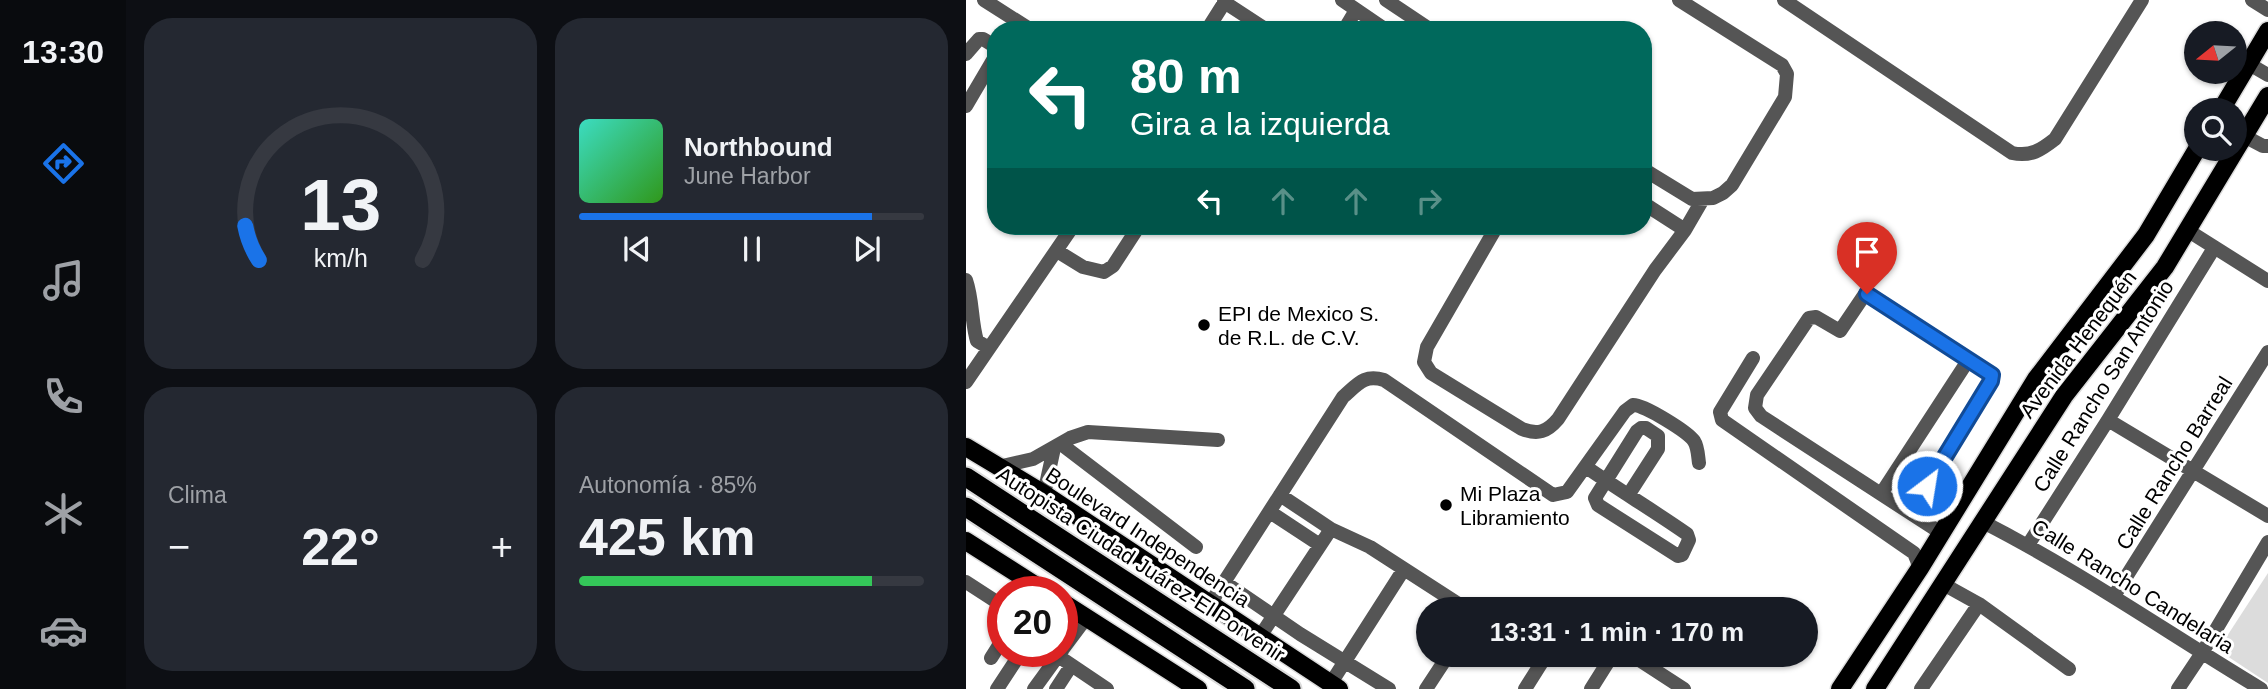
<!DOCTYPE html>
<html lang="es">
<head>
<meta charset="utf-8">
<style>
	body { margin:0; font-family:Arial,sans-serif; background:#242831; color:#f1f3f6; height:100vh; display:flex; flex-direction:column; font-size:26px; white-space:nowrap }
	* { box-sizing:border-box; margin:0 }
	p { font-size:23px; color:#9ea1a6 }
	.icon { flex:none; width:38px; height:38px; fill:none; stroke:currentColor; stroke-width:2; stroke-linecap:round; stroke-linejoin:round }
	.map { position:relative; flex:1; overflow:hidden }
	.details { display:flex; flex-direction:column; gap:18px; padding:18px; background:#0d0f14; width:840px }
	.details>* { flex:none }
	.banner { position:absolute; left:21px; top:21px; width:665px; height:214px; border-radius:28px; box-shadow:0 2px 5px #0004; background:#00695c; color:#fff; overflow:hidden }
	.needle { width:46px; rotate:252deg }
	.fabs { position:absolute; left:1218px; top:21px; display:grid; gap:14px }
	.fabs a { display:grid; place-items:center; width:63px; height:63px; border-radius:50%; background:#171b24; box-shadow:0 2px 5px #0004; font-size:35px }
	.speed { position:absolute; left:21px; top:576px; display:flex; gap:14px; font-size:35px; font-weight:700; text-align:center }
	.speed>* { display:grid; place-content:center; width:91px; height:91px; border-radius:50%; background:#171b24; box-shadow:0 2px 5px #0004; line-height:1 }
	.speed .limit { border:10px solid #d22; background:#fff; color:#111 }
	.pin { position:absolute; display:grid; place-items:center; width:60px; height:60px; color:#fff; margin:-72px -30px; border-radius:50% 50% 50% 0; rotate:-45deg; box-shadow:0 0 7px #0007 }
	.pin .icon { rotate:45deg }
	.me { position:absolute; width:77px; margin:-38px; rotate:31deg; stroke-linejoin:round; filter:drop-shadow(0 0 5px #0008) }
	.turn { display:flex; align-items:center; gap:24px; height:147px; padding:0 28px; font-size:32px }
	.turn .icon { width:91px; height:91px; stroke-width:2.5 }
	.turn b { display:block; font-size:49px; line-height:60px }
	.lanes { display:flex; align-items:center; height:66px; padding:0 28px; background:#0003; justify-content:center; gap:35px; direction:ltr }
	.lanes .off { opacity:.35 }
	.big { font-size:52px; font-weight:700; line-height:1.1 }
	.details .card { flex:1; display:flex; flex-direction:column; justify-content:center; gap:10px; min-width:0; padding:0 24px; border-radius:28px; background:#242831 }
	.details .dial { align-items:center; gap:0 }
	.dial svg { height:182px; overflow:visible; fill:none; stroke:#363941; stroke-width:7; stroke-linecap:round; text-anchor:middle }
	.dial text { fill:#f1f3f6; stroke:none }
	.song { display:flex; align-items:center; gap:21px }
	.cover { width:84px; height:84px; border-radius:10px; background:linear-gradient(135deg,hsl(170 70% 55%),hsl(110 70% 35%)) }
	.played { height:7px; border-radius:4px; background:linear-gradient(90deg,#1a73e8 85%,#363941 85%) }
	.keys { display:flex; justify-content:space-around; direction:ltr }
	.heat { display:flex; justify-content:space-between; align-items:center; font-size:38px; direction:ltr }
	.charge { height:10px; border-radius:5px; background:linear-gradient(90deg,#34c759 85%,#363941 0) }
	.details .tiles { flex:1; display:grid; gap:18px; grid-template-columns:repeat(2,1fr) }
	.trip { position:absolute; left:450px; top:597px; width:402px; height:70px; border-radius:35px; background:#171b24; box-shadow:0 2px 5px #0004; font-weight:700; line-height:70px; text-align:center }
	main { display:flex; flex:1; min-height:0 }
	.tabs { display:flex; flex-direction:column; width:126px; justify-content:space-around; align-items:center; background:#090b0e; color:#9ea1a6 }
	.tabs .icon { width:49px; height:49px }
	.tabs .on { color:#1a73e8 }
	.tabs b { font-size:32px; color:#f1f3f6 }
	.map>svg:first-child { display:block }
</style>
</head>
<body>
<main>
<nav class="tabs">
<b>13:30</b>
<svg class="icon on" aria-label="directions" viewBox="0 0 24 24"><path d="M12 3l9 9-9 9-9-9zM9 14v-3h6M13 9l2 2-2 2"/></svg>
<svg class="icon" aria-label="music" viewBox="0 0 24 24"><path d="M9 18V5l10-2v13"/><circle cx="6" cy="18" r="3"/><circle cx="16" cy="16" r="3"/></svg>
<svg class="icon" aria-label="phone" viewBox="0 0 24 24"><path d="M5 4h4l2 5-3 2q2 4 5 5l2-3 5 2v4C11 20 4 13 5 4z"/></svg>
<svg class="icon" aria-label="climate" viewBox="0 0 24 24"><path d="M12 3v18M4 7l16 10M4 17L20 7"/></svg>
<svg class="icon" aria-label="car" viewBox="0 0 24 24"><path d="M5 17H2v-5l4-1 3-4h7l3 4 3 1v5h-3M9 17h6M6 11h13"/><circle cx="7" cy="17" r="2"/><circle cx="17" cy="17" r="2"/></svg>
</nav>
<section class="details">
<div class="tiles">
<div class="card dial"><svg viewBox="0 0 100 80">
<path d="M14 69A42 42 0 1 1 86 69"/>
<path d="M14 69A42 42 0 0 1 8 54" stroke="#1a73e8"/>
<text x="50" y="56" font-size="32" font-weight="700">13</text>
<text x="50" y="72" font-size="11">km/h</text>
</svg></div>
<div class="card">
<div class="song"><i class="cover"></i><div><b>Northbound</b><p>June Harbor</p></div></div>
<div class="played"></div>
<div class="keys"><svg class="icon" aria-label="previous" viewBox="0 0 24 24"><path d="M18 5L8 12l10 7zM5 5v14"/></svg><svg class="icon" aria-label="pause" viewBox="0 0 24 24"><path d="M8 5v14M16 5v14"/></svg><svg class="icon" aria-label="next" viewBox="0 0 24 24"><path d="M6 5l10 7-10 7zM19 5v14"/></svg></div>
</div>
<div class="card"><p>Clima</p>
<div class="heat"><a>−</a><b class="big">22°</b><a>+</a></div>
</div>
<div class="card"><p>Autonomía · 85%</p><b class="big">425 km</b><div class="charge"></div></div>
</div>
</section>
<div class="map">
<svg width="1302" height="689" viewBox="0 0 1302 689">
	<rect width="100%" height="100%" fill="#fff"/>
	<path fill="#dcdcdc" d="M1302,573V683L1252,650Z"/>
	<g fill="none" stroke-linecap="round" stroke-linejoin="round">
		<defs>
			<path id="major" d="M1255,110L1302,31
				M0,447L78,494L373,689
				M0,541L80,592
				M96,602L232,689
				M874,689L954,568L1070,379L1180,235L1231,149
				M909,689L1098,396L1199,267L1302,96"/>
			<path id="highway" d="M0,477L325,689
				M0,507L279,689"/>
		</defs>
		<use href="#major" stroke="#dbdbdb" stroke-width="21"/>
		<use href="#highway" stroke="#dbdbdb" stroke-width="23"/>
		<path stroke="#555" stroke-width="14" d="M18,0L65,30
			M376,0L420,30
			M420,0L465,30
			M818,0L1046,153C1065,157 1075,150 1089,139L1176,0
			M1286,0L1302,10
			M258,2L301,30
			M241,30L260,0
			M378,30L390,10
			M0,54L13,39H17L30,47
			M1283,64L1302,75
			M0,106L30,55
			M1278,136L1297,146H1302
			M677,169L726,199L747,198L757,193L766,185L819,97L821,74L816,65L713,0
			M677,203L719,230
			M531,226L461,347L458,362L465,373L556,429C572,435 581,432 592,419L689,270L719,230L737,199
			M1221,230L1302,281
			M91,251L117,267L138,272L147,266L173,226
			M0,280C7,300 5,321 11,341L23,348
			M787,358L754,412L756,420L948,553L954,568
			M0,382L107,226
			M1142,420L1302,516
			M95,444L230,547
			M32,467L67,459L104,438L122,432L252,440
			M620,467C653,490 688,511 721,534L723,540L716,555L712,556L632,505L629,498L671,431L675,428H680L692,436V449L663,494
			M927,476L951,492L957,491L1025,381L1026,375L899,294L874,331L850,317L843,318L791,395L789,408L795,416L975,533
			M78,494L88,448
			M915,494L1003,359
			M314,495L365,529L404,547L500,609
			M304,512L354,545
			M1017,522C1113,571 1202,633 1295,689
			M1062,545L1142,420L1248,248
			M0,582L37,606
			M258,582L334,634L423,689
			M977,584L1013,604L1103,669
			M1148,596L1302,352
			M244,604L377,397C392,384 398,374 418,380L587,495L601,492L659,411L667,405C677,404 722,432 728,441C732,447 732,456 733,463
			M293,638L365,529
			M96,650L120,618
			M96,651L92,656L141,689
			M664,654L718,689
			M25,658L37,639
			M365,683L438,569
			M31,689L56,651
			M68,689L92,656
			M90,689L105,666
			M460,689L483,654
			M559,689L581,654
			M625,689L647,654
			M955,689L1013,604
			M1212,689L1236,653L1302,542"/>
		<use href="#major" stroke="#000" stroke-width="18"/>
		<use href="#highway" stroke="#000" stroke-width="19"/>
	</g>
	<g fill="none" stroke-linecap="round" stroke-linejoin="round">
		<defs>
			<path id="route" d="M901,294L1026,375L1025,381L961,486"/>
		</defs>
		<use href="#route" stroke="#114b97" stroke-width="18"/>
		<use href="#route" stroke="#1a73e8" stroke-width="12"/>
	</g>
	<g fill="#000" stroke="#fff" stroke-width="2.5">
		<circle cx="238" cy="325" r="7"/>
		<circle cx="480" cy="505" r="7"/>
	</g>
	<g text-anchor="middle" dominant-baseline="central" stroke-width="6" stroke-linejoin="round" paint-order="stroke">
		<g font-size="21" fill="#000" stroke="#fff" text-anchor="start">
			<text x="252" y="313">EPI de Mexico S.<tspan x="252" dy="24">de R.L. de C.V.</tspan></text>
			<text x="494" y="493">Mi Plaza<tspan x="494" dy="24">Libramiento</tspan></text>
		</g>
		<g font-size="21" fill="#000" stroke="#fff">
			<text transform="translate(1112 344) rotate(-53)">Avenida Henequén</text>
			<text transform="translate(1137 386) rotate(-58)">Calle Rancho San Antonio</text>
			<text transform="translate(1208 463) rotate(-58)">Calle Rancho Barreal</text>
			<text transform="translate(182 537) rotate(33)">Boulevard Independencia</text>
			<text transform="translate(175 564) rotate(33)">Autopista Ciudad Juárez-El Porvenir</text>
			<text transform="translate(1167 586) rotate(32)">Calle Rancho Candelaria</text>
		</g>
	</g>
</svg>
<div class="fabs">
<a><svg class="needle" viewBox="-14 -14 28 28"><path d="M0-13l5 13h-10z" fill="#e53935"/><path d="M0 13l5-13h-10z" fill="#9ea1a6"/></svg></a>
<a><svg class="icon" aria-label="search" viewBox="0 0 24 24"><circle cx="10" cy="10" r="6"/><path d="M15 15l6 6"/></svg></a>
</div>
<div class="speed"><div class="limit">20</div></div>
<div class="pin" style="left:901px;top:294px;background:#d93025"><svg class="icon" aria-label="arrive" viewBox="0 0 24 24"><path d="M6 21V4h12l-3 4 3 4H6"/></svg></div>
<svg class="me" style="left:961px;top:486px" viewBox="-20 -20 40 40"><circle r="17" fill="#1a73e8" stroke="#fff" stroke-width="3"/><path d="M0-11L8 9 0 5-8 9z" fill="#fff"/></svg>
<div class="trip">13:31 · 1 min · 170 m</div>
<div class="banner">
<div class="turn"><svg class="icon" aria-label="left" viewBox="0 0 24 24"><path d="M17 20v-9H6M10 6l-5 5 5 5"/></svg><div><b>80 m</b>Gira a la izquierda</div></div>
<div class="lanes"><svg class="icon" aria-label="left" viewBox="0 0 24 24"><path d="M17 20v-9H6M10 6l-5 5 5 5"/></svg><svg class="icon off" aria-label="ahead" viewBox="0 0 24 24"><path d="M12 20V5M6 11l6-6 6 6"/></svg><svg class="icon off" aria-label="ahead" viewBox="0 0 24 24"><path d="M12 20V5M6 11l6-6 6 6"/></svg><svg class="icon off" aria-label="right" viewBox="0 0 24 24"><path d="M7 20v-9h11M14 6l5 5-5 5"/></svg></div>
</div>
</div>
</main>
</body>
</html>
